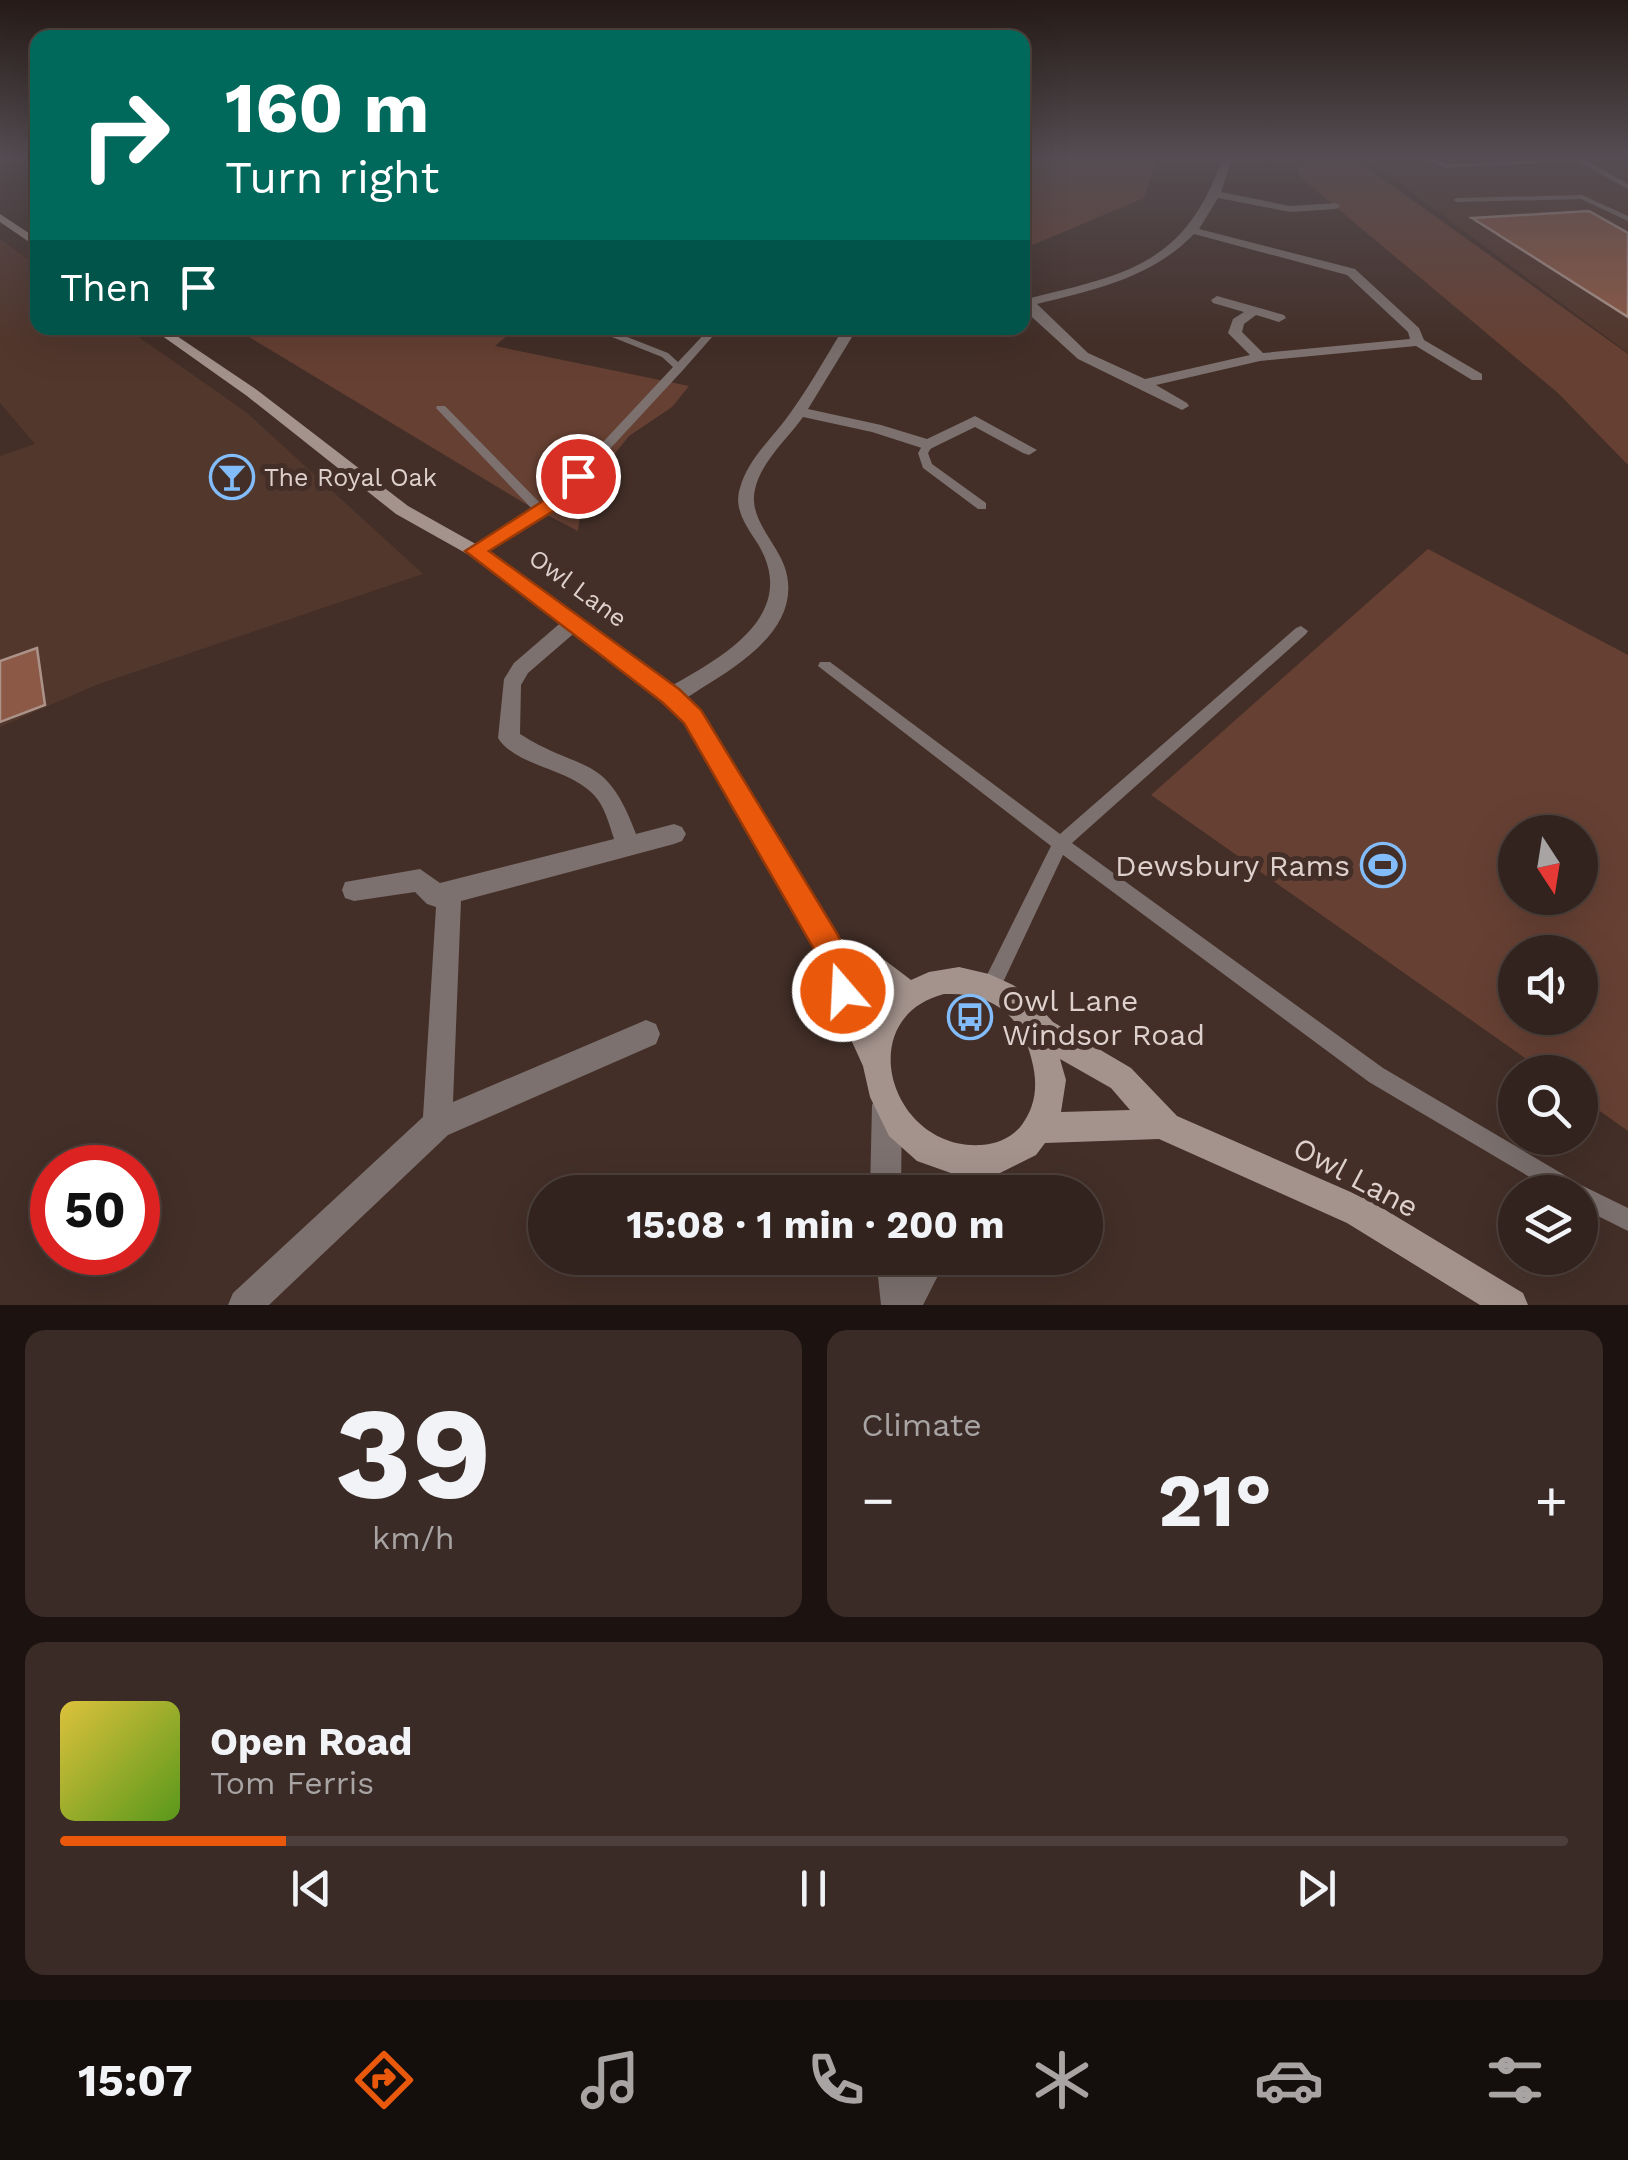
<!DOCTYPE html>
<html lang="en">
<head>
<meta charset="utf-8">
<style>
	body { margin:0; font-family:"Work Sans",sans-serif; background:#3a2b27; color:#f1f3f6; height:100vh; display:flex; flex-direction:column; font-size:38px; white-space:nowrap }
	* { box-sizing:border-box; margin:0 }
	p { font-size:32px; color:#a8a4a4 }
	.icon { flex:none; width:55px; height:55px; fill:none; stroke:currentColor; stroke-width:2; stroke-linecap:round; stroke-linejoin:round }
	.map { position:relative; height:1305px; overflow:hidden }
	.drawer { display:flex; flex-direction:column; gap:25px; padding:25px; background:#1c1310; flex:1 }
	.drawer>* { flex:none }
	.banner { position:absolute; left:30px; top:30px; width:1000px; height:305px; border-radius:20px; box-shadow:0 10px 40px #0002,0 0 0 2px #4d403c; background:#00695c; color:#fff; overflow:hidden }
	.needle { width:65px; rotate:168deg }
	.buttons { position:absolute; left:1498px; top:815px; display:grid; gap:20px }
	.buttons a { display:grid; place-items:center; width:100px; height:100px; border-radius:50%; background:#32231e; box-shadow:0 10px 40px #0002,0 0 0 2px #4d403c; font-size:50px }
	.speed { position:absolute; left:30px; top:1145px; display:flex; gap:20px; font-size:50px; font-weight:700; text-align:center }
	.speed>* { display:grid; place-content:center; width:130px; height:130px; border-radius:50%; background:#32231e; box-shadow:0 10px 40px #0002,0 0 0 2px #4d403c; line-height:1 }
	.speed .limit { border:15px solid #d22; background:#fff; color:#111 }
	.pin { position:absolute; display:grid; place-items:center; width:85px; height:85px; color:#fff; margin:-42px; border:5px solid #fff; border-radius:50%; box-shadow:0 2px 10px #0007 }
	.me { position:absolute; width:110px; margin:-55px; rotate:341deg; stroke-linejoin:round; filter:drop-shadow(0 0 8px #0008) }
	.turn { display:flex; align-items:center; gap:35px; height:210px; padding:0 30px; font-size:45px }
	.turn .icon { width:130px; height:130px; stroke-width:2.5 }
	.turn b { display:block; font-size:70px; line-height:85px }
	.then { display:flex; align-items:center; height:95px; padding:0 30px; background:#0003; gap:20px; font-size:38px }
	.big { font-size:75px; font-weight:700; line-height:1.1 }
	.drawer .tile { flex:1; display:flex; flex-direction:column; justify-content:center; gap:15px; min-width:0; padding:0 35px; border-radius:20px; background:#3a2b27 }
	.drawer .dial { align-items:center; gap:0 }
	.dial b { font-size:130px; line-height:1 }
	.song { display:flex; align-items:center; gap:30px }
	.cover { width:120px; height:120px; border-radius:15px; background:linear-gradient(135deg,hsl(50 70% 55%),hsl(90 70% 35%)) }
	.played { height:10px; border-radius:5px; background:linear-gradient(90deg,#ea580c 15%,#4d403c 15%) }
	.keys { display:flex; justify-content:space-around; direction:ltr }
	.heat { display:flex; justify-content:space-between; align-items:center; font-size:55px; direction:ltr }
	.drawer .tiles { flex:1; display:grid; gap:25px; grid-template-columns:1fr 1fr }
	.tile:last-child { grid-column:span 2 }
	.trip { position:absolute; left:528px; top:1175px; width:575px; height:100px; border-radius:50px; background:#32231e; box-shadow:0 10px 40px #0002,0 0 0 2px #4d403c; font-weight:700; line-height:100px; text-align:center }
	.dock { display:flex; height:160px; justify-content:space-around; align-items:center; background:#140e0c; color:#a8a4a4 }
	.dock .icon { width:70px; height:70px }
	.dock .active { color:#ea580c }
	.dock b { font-size:45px; color:#f1f3f6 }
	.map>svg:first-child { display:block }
</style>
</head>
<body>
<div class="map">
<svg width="1628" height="1305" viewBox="0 0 1628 1305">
	<rect width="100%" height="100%" fill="#432f28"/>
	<path fill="#52372d" d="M1367,159H1628V353Z
		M0,239L37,266L38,328H126L246,412L423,574L96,685L0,727V456L35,444L0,403Z"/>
	<path fill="#664033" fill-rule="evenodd" d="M1023,159H1157L1144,198L1023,249Z
		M1295,159H1355L1628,354V465L1558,393L1300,177Z
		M234,328H516L495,346L689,386L672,407L629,436L583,493L578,531L524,503Z
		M1428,549L1628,655V1131L1580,1097V1072H1545L1151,795ZM1580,832V898H1515V832ZM1580,952V1018H1515V952Z"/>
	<path fill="#8c5946" stroke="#ab938a" stroke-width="2.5" d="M1589,211L1628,233V317L1472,218Z
		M37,648L45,705L0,722V661Z"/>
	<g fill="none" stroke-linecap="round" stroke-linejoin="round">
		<path fill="#7c716e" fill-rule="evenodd" d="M1423,159H1433L1448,164L1583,159L1628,184V189L1577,161L1447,168Z
			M1582,195L1628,216V221L1581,199L1457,202L1453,200L1457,198Z
			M613,328H623L617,333L668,353L678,362L710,328H720L683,370L557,506L479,554H471L469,551L471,548L533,510L436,408L437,406H445L542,505L549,500L673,367L662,357L607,335V331Z
			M928,442L933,445L928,453L932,464L986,503V509H978L923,468L918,453L924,443Z
			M1301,626L1308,631L1306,634L1072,843L1383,1068L1583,1186L1628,1208V1231L1580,1207V1192H1555L1369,1082L1063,855L998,993L991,996L984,993L982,987L984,981L1051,846L818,666L820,662H830L1060,834L1296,628Z"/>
		<path fill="#7c716e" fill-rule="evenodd" d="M1222,159H1232L1221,192L1290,206L1336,203L1341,206L1336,209L1290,212L1218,198L1199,229L1355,269L1419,328L1424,340L1482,374V380H1472L1416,346L1260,361L1156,385L1187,403L1189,406L1182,410L1078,359L1022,308V300C1123,275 1185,267 1222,159ZM1194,234L1347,275L1408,332L1410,339L1263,353L1242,332L1244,324L1256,315L1279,322L1286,318L1284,315L1217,296L1211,300L1213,303L1244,312L1233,319L1228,333L1250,355L1145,379L1088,353L1037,304C1093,290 1152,278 1194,234Z
			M848,328H863L852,337L808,409L881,425L927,439L975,416L1037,450L1029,455L1023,453L975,427L928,450L872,432L803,417C786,441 757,465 754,496C752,527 786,550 788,582C793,630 741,664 705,686C693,693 679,706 664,702L661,696L664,690C716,660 802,618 758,544C747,527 733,509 740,488C748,458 774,437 791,412C809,387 824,360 840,334Z
			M572,617L579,619L582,624L579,629L528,673L521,685L520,734C583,774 605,751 636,834L674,824L682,827L686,834L682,841L674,844L461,901L453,1102L646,1020L656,1024L660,1034L656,1044L448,1135L269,1305H228L233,1293L423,1117L436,907L427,904L415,892L354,901L345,898L342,890L345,882L420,869L440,883L614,839C609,824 605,807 594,795C569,768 515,766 498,738L504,679L514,663L565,619Z
			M887,1090L897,1095L902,1105L901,1192H870L872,1105L877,1095Z
			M983,1146L994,1150L998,1161L983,1192H951L972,1150Z
			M876,1258H908L909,1265L913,1258H947L923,1305H881Z"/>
		<path fill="#a4938d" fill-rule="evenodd" d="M0,214L38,239V248L0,222Z
			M151,328H165L257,390L408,506L481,547L678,690L701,711L837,937L874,952L911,980L929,972L959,967L989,974L1013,985L1030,997L1053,1022L1131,1068L1177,1116L1369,1200L1523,1293L1528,1305H1480L1347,1223L1159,1139L1045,1143L1036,1155L996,1175L962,1177L917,1161L889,1136L870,1097L863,1066L829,991L817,951L685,723L664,702L469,555L396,514L247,396ZM848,967L888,996L872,1023ZM944,994C992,992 1021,1014 1032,1061C1038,1085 1036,1106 1021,1126C1011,1138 997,1144 981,1145C890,1150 851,1018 944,994ZM1060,1059L1111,1088L1130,1110L1061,1112L1066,1080Z"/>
	</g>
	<linearGradient id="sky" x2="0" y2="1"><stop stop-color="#251a16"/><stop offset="0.46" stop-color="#554d53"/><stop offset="1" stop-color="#554d53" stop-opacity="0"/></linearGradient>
	<rect width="1628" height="342" fill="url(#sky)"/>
	<path fill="#ea580c" stroke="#983908" stroke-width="2.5" d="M578,471L588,476L560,507L489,551L679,689L701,710L838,935L858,991L854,1002L843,1006L832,1002L815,951L684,723L662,702L465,551L546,499L572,472Z"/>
	<defs>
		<symbol id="bar-ring" viewBox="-11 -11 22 22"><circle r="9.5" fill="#432f28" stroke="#82bcfa" stroke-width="1.5"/><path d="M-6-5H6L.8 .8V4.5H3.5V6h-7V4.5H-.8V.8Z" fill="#82bcfa"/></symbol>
		<symbol id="stadium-ring" viewBox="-11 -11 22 22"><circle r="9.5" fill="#432f28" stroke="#82bcfa" stroke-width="1.5"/><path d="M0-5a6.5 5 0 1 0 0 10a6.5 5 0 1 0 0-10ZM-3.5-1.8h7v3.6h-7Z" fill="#82bcfa"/></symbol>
		<symbol id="bus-ring" viewBox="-11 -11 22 22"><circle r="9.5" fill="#432f28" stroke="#82bcfa" stroke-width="1.5"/><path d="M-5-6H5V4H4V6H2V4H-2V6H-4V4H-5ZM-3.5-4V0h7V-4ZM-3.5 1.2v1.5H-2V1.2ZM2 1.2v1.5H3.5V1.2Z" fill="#82bcfa"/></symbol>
	</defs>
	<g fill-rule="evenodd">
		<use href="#bar-ring" x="207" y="452" width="50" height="50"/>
		<use href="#stadium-ring" x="1358" y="840" width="50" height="50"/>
		<use href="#bus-ring" x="945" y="992" width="50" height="50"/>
	</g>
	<g text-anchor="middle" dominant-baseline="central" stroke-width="10" stroke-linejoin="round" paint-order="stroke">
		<g font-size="25" fill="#ded0cc" stroke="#432f28" text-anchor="start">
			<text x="264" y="477">The Royal Oak</text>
		</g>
		<g font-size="25" fill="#ded0cc" stroke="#432f28">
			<text transform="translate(578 588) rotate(36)">Owl Lane</text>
		</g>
		<g font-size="30" fill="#ded0cc" stroke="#432f28" text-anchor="end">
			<text x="1350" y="865">Dewsbury Rams</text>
			<text x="1002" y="1000" text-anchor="start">Owl Lane<tspan x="1002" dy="34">Windsor Road</tspan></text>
		</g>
		<g font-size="30" fill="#ded0cc" stroke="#432f28">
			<text transform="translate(1356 1177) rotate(28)">Owl Lane</text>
		</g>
	</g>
</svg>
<div class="buttons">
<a><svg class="needle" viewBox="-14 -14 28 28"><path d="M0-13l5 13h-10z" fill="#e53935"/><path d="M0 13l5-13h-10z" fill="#a8a4a4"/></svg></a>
<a><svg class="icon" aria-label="sound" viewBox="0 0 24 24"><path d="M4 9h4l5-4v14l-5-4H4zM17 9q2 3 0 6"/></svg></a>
<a><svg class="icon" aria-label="search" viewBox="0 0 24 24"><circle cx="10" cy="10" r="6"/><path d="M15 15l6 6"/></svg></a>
<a><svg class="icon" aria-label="layers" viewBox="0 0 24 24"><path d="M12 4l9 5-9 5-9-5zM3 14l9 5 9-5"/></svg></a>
</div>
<div class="speed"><div class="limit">50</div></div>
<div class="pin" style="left:578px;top:476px;background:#d93025"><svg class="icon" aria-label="arrive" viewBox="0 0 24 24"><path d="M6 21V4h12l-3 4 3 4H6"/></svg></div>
<svg class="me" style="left:843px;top:991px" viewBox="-20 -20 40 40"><circle r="17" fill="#ea580c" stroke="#fff" stroke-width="3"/><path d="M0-11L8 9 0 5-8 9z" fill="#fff"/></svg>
<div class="trip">15:08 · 1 min · 200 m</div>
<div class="banner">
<div class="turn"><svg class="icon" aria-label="right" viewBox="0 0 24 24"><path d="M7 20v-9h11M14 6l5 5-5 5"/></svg><div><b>160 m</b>Turn right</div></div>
<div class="then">Then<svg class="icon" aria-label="arrive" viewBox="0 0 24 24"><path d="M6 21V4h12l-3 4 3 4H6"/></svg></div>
</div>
</div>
<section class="drawer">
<div class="tiles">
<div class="tile dial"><b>39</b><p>km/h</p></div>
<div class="tile"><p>Climate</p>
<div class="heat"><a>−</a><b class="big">21°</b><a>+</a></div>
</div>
<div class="tile">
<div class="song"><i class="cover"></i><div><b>Open Road</b><p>Tom Ferris</p></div></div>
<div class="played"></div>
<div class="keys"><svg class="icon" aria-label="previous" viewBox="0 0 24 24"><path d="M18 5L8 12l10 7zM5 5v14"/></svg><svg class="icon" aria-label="pause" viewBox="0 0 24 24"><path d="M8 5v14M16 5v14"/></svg><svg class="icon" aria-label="next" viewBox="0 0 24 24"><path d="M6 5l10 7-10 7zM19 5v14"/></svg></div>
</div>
</div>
</section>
<nav class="dock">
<b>15:07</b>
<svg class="icon active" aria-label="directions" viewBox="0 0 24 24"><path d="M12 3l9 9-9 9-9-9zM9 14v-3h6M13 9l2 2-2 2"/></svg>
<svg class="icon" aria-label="music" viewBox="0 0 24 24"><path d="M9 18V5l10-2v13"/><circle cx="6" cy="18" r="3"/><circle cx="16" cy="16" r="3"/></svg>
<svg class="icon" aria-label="phone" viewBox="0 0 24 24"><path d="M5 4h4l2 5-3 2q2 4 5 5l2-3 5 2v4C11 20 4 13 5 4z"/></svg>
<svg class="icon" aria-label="climate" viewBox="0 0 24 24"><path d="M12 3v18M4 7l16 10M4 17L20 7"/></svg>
<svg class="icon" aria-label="car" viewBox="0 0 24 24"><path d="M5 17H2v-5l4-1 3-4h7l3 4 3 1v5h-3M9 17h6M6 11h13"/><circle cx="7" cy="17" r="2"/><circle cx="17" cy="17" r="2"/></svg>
<svg class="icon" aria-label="filters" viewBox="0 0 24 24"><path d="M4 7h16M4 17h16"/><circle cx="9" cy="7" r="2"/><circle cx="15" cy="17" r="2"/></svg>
</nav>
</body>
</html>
